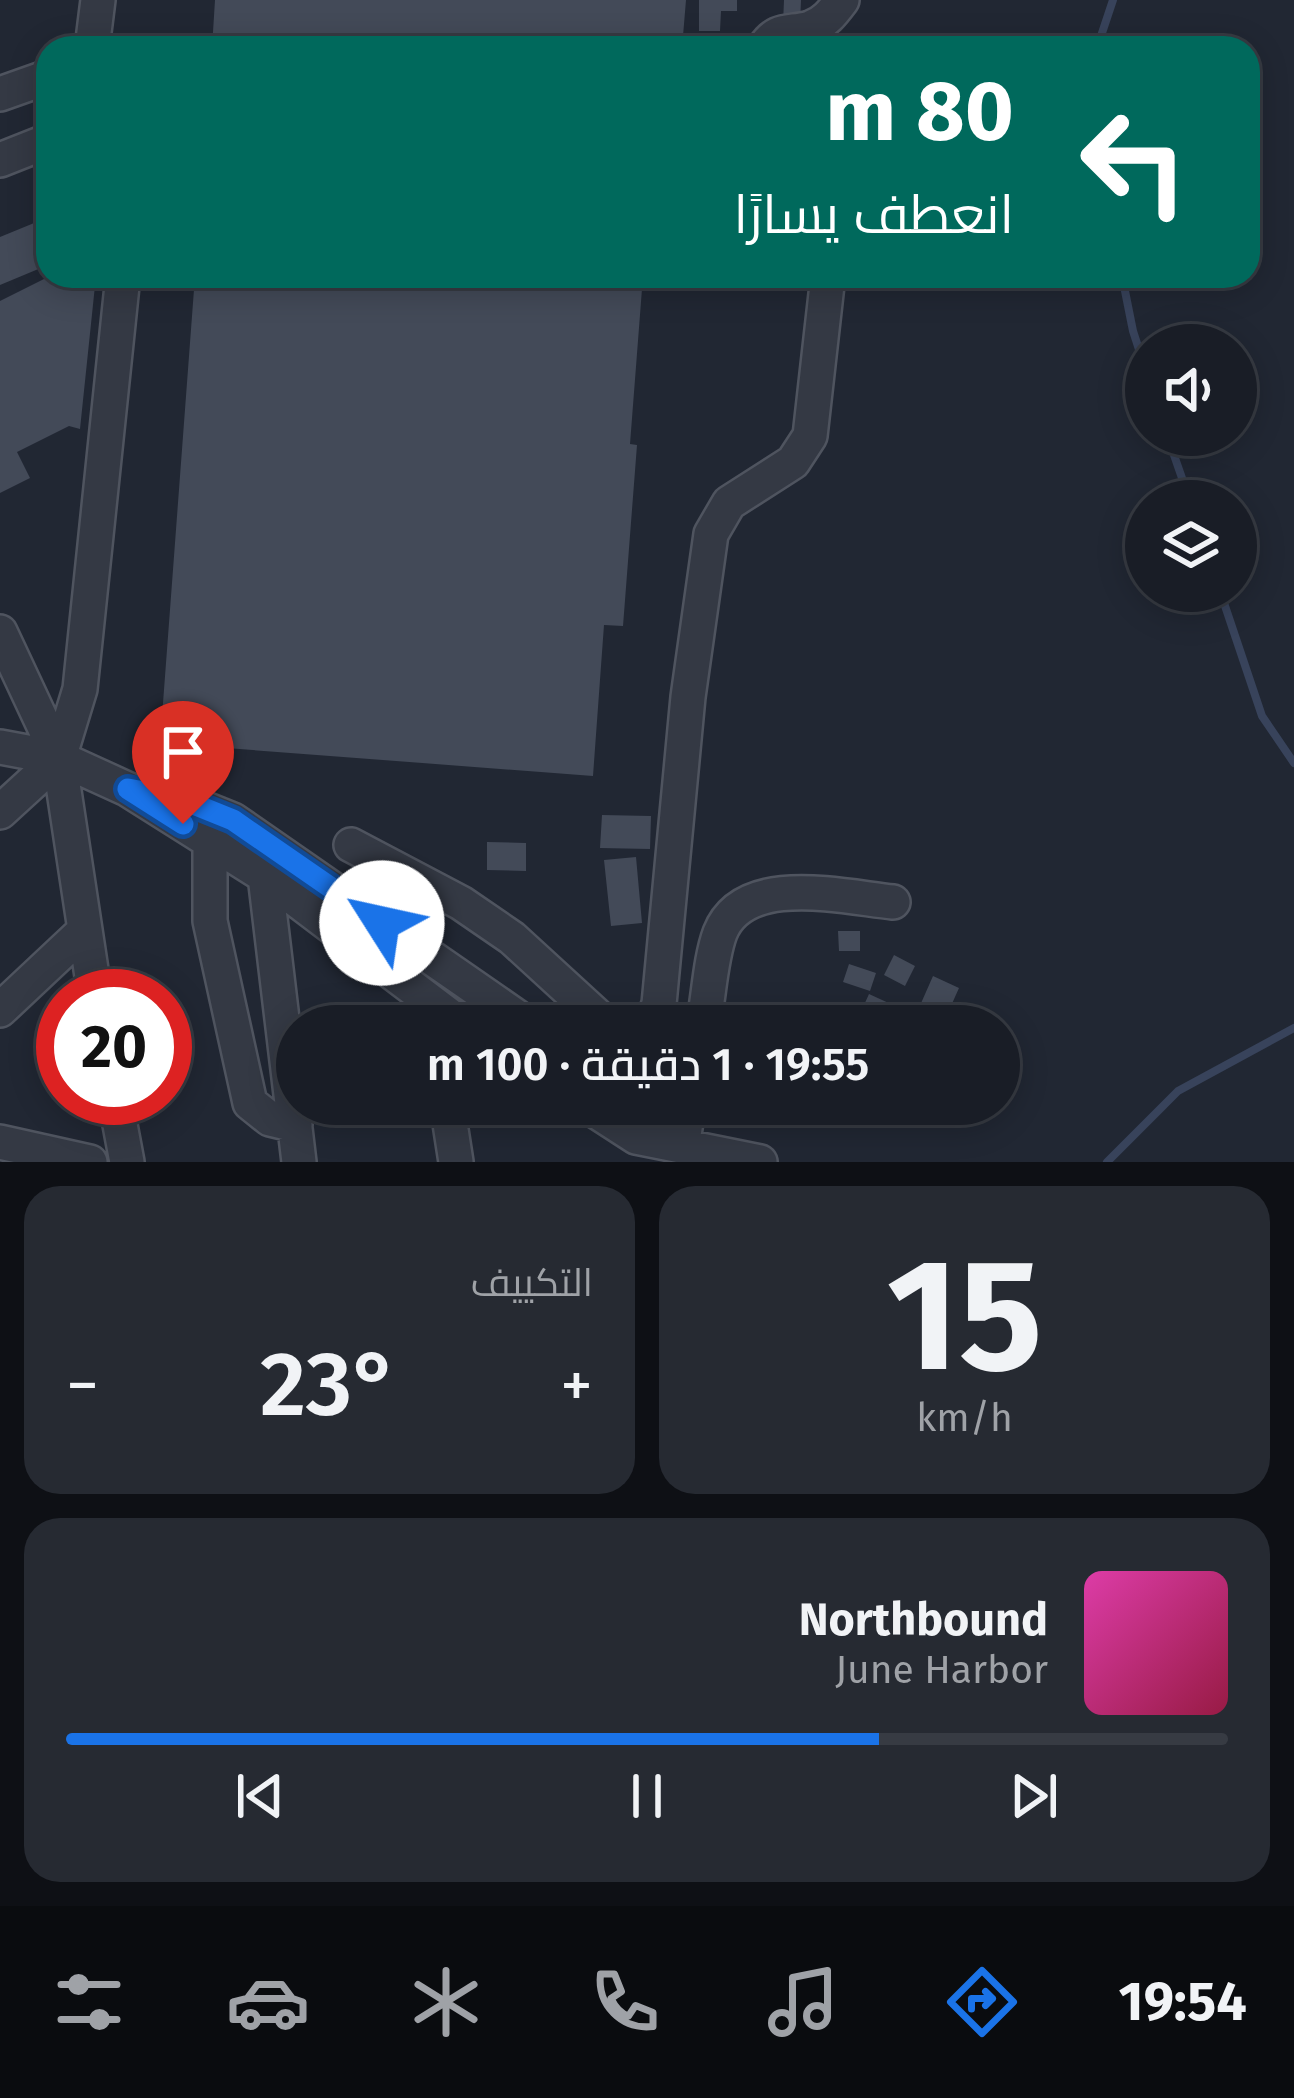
<!DOCTYPE html>
<html lang="ar">
<head>
<meta charset="utf-8">
<style>
	body { margin:0; font-family:"Fira Sans",Cairo,sans-serif; background:#262a32; color:#f1f3f6; direction:rtl; height:100vh; display:flex; flex-direction:column; font-size:45px; white-space:nowrap }
	* { box-sizing:border-box; margin:0 }
	p { font-size:39px; color:#9fa2a7 }
	.icon { flex:none; width:66px; height:66px; fill:none; stroke:currentColor; stroke-width:2; stroke-linecap:round; stroke-linejoin:round }
	.map { position:relative; height:1162px; overflow:hidden; direction:ltr }
	.sheet { display:flex; flex-direction:column; gap:24px; padding:24px; background:#0e1015; flex:1 }
	.sheet>* { flex:none }
	.banner { position:absolute; left:36px; top:36px; width:1224px; height:252px; border-radius:36px; box-shadow:0 6px 30px #0003,0 0 0 3px #373b43; direction:rtl; background:#00695c; color:#fff; overflow:hidden }
	.tools { position:absolute; left:1125px; top:324px; display:grid; gap:24px }
	.tools a { display:grid; place-items:center; width:132px; height:132px; border-radius:50%; background:#191d26; box-shadow:0 6px 30px #0003,0 0 0 3px #373b43; font-size:60px }
	.speed { position:absolute; left:36px; top:969px; display:flex; gap:24px; font-size:60px; font-weight:700; text-align:center }
	.speed>* { display:grid; place-content:center; width:156px; height:156px; border-radius:50%; background:#191d26; box-shadow:0 6px 30px #0003,0 0 0 3px #373b43; line-height:1 }
	.speed .limit { border:18px solid #d22; background:#fff; color:#111 }
	.pin { position:absolute; display:grid; place-items:center; width:102px; height:102px; color:#fff; margin:-123px -51px; border-radius:50% 50% 50% 0; rotate:-45deg; box-shadow:0 0 12px #0007 }
	.pin .icon { rotate:45deg }
	.me { position:absolute; width:132px; margin:-66px; rotate:305deg; stroke-linejoin:round; filter:drop-shadow(0 0 9px #0008) }
	.turn { display:flex; align-items:center; gap:42px; height:252px; padding:0 48px; font-size:54px }
	.turn .icon { width:156px; height:156px; stroke-width:2.5 }
	.turn b { display:block; font-size:84px; line-height:102px }
	.big { font-size:90px; font-weight:600; line-height:1.1 }
	.sheet .widget { flex:1; display:flex; flex-direction:column; justify-content:center; gap:18px; min-width:0; padding:0 42px; border-radius:36px; background:#262a32 }
	.sheet .dial { align-items:center; gap:0 }
	.dial b { font-size:156px; line-height:1 }
	.song { display:flex; align-items:center; gap:36px }
	.cover { width:144px; height:144px; border-radius:18px; background:linear-gradient(135deg,hsl(320 70% 55%),hsl(340 70% 35%)) }
	.played { height:12px; border-radius:6px; background:linear-gradient(90deg,#1a73e8 70%,#373b43 70%) }
	.keys { display:flex; justify-content:space-around; direction:ltr }
	.heat { display:flex; justify-content:space-between; align-items:center; font-size:66px; direction:ltr }
	.sheet .tiles { flex:1; display:grid; gap:24px; grid-template-columns:1fr 1fr }
	.widget:last-child { grid-column:span 2 }
	.trip { position:absolute; left:276px; top:1005px; width:744px; height:120px; border-radius:60px; background:#191d26; box-shadow:0 6px 30px #0003,0 0 0 3px #373b43; font-weight:600; line-height:120px; text-align:center; direction:rtl }
	.tabs { display:flex; height:192px; justify-content:space-around; align-items:center; background:#0a0c0f; color:#9fa2a7 }
	.tabs .icon { width:84px; height:84px }
	.tabs .on { color:#1a73e8 }
	.tabs b { font-size:54px; color:#f1f3f6 }
	.map>svg:first-child { display:block }
</style>
</head>
<body>
<div class="map">
<svg width="1294" height="1162" viewBox="0 0 1294 1162">
	<rect width="100%" height="100%" fill="#212733"/>
	<g fill="none" stroke-linecap="round" stroke-linejoin="round">
		<path stroke="#38435b" stroke-width="8" d="M1097,48L1113,0
			M1122,276L1133,331L1146,371
			M1167,435L1190,501
			M1220,591L1262,716L1294,763
			M1107,1162L1178,1091L1294,1028"/>
	</g>
	<path fill="#434a58" d="M215,0H686L682,48H212Z
		M699,0H737V11H721L720,31H699Z
		M784,0H801L800,24H783Z
		M804,37L864,43L863,48H782Z
		M39,221L48,241V265L0,285V237Z
		M50,276H96L80,429L69,426L17,452L30,478L0,493V301Z
		M195,276H643L630,444L637,445L623,626L604,625L593,776L160,743Z
		M602,815L651,816L650,849L600,848Z
		M487,842L526,843V871L487,870Z
		M636,857L642,923L611,926L604,860Z
		M838,931H860V951H839Z
		M894,955L915,966L905,986L884,975Z
		M849,964L876,973L870,991L843,982Z
		M933,976L959,988L942,1026H911Z
		M869,994L893,1005L889,1016L864,1005Z"/>
	<g fill="none" stroke-linecap="round" stroke-linejoin="round">
		<defs>
			<path id="minor" d="M92,48L98,0
				M764,48C777,27 790,34 810,28C825,23 833,12 842,0
				M0,94L48,77
				M0,160L48,141
				M0,632L59,758L95,996
				M0,747L59,758L127,789L265,876L463,1026
				M153,794L181,799L233,820L530,1026
				M0,812L59,758L80,689L123,276
				M210,842V921L250,1103L270,1119L295,1125
				M351,845L461,903L512,938L608,1026
				M265,876L299,1162
				M0,1010L83,932
				M651,1026L659,1004L688,697L711,534L729,503L793,462L810,436L828,276
				M703,1026C709,997 710,960 720,933C744,872 843,897 893,902
				M115,1098L127,1162
				M447,1104L456,1162
				M585,1104L636,1137L760,1162
				M0,1142L90,1162
				M682,1146L689,1104"/>
		</defs>
		<use href="#minor" stroke="#4f545f" stroke-width="38"/>
		<use href="#minor" stroke="#343944" stroke-width="33"/>
	</g>
	<g fill="none" stroke-linecap="round" stroke-linejoin="round">
		<defs>
			<path id="route" d="M183,824L128,789L181,799L233,820L382,923"/>
		</defs>
		<use href="#route" stroke="#114b97" stroke-width="30"/>
		<use href="#route" stroke="#1a73e8" stroke-width="21"/>
	</g>
</svg>
<div class="tools">
<a><svg class="icon" aria-label="sound" viewBox="0 0 24 24"><path d="M4 9h4l5-4v14l-5-4H4zM17 9q2 3 0 6"/></svg></a>
<a><svg class="icon" aria-label="layers" viewBox="0 0 24 24"><path d="M12 4l9 5-9 5-9-5zM3 14l9 5 9-5"/></svg></a>
</div>
<div class="speed"><div class="limit">20</div></div>
<div class="pin" style="left:183px;top:824px;background:#d93025"><svg class="icon" aria-label="arrive" viewBox="0 0 24 24"><path d="M6 21V4h12l-3 4 3 4H6"/></svg></div>
<svg class="me" style="left:382px;top:923px" viewBox="-20 -20 40 40"><circle r="19" fill="#fff"/><path d="M0-13L10 11 0 6-10 11z" fill="#1a73e8"/></svg>
<div class="trip">19:55 · 1 دقيقة · 100 m</div>
<div class="banner">
<div class="turn"><svg class="icon" aria-label="left" viewBox="0 0 24 24"><path d="M17 20v-9H6M10 6l-5 5 5 5"/></svg><div><b>80 m</b>انعطف يسارًا</div></div>
</div>
</div>
<section class="sheet">
<div class="tiles">
<div class="widget dial"><b>15</b><p>km/h</p></div>
<div class="widget"><p>التكييف</p>
<div class="heat"><a>−</a><b class="big">23°</b><a>+</a></div>
</div>
<div class="widget">
<div class="song"><i class="cover"></i><div><b>Northbound</b><p>June Harbor</p></div></div>
<div class="played"></div>
<div class="keys"><svg class="icon" aria-label="previous" viewBox="0 0 24 24"><path d="M18 5L8 12l10 7zM5 5v14"/></svg><svg class="icon" aria-label="pause" viewBox="0 0 24 24"><path d="M8 5v14M16 5v14"/></svg><svg class="icon" aria-label="next" viewBox="0 0 24 24"><path d="M6 5l10 7-10 7zM19 5v14"/></svg></div>
</div>
</div>
</section>
<nav class="tabs">
<b>19:54</b>
<svg class="icon on" aria-label="directions" viewBox="0 0 24 24"><path d="M12 3l9 9-9 9-9-9zM9 14v-3h6M13 9l2 2-2 2"/></svg>
<svg class="icon" aria-label="music" viewBox="0 0 24 24"><path d="M9 18V5l10-2v13"/><circle cx="6" cy="18" r="3"/><circle cx="16" cy="16" r="3"/></svg>
<svg class="icon" aria-label="phone" viewBox="0 0 24 24"><path d="M5 4h4l2 5-3 2q2 4 5 5l2-3 5 2v4C11 20 4 13 5 4z"/></svg>
<svg class="icon" aria-label="climate" viewBox="0 0 24 24"><path d="M12 3v18M4 7l16 10M4 17L20 7"/></svg>
<svg class="icon" aria-label="car" viewBox="0 0 24 24"><path d="M5 17H2v-5l4-1 3-4h7l3 4 3 1v5h-3M9 17h6M6 11h13"/><circle cx="7" cy="17" r="2"/><circle cx="17" cy="17" r="2"/></svg>
<svg class="icon" aria-label="filters" viewBox="0 0 24 24"><path d="M4 7h16M4 17h16"/><circle cx="9" cy="7" r="2"/><circle cx="15" cy="17" r="2"/></svg>
</nav>
</body>
</html>
